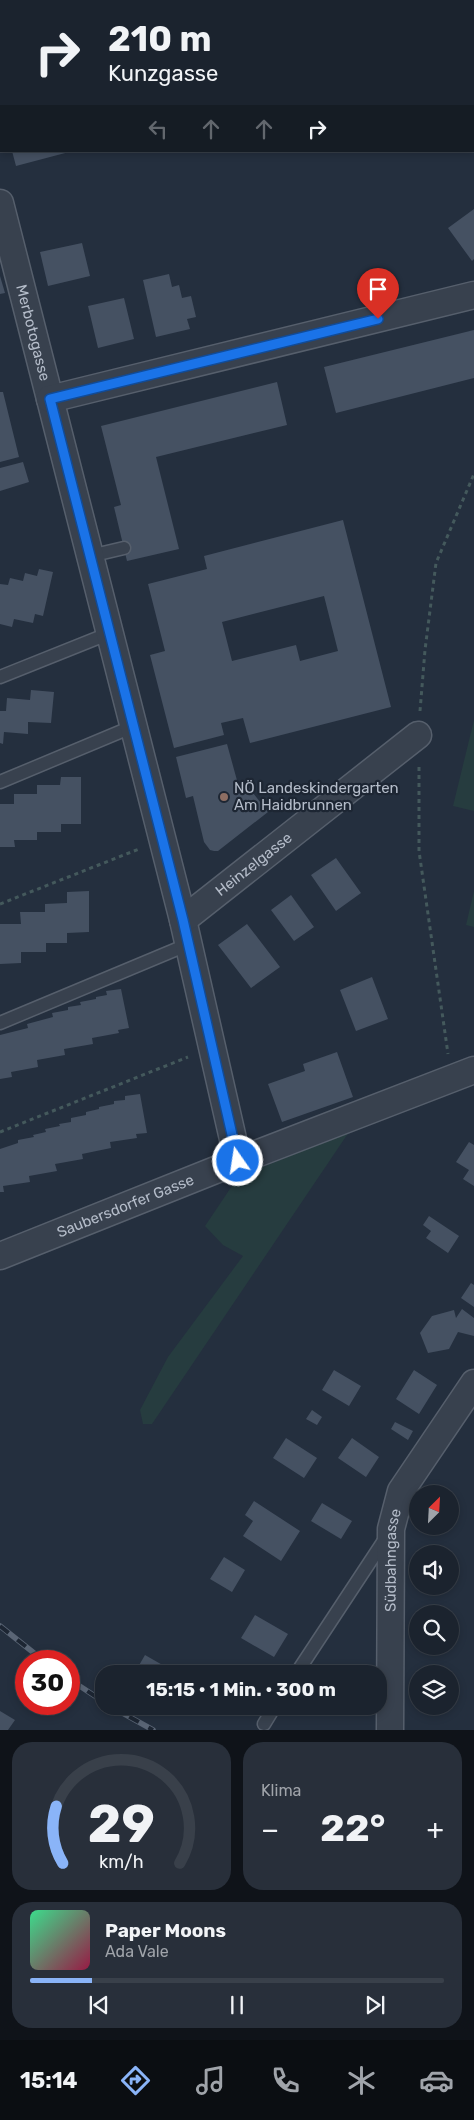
<!DOCTYPE html>
<html lang="de">
<head>
<meta charset="utf-8">
<style>
	body { margin:0; font-family:Rubik,sans-serif; background:#282f3a; color:#f1f3f6; height:100vh; display:flex; flex-direction:column; font-size:19px; white-space:nowrap }
	* { box-sizing:border-box; margin:0 }
	p { font-size:16px; color:#a0a4aa }
	.icon { flex:none; width:28px; height:28px; fill:none; stroke:currentColor; stroke-width:2; stroke-linecap:round; stroke-linejoin:round }
	.map { position:relative; height:1730px; overflow:hidden }
	.drawer { display:flex; flex-direction:column; gap:12px; padding:12px; background:#0f1319; flex:1 }
	.drawer>* { flex:none }
	.hud { position:absolute; left:0px; top:0px; width:475px; height:152px; box-shadow:0 2px 8px #0003,0 0 0 1px #39404a; background:#1b232e; color:#f1f3f6; overflow:hidden }
	.needle { width:32px; rotate:24deg }
	.tools { position:absolute; left:409px; top:1485px; display:grid; gap:10px }
	.tools a { display:grid; place-items:center; width:50px; height:50px; border-radius:50%; background:#1b232e; box-shadow:0 2px 8px #0003,0 0 0 1px #39404a; font-size:25px }
	.speed { position:absolute; left:15px; top:1650px; display:flex; gap:10px; font-size:25px; font-weight:700; text-align:center }
	.speed>* { display:grid; place-content:center; width:65px; height:65px; border-radius:50%; background:#1b232e; box-shadow:0 2px 8px #0003,0 0 0 1px #39404a; line-height:1 }
	.speed .limit { border:8px solid #d22; background:#fff; color:#111 }
	.pin { position:absolute; display:grid; place-items:center; width:42px; height:42px; color:#fff; margin:-51px -21px; border-radius:50% 50% 50% 0; rotate:-45deg; box-shadow:0 0 5px #0007 }
	.pin .icon { rotate:45deg }
	.me { position:absolute; width:55px; margin:-28px; rotate:347deg; stroke-linejoin:round; filter:drop-shadow(0 0 4px #0008) }
	.turn { display:flex; align-items:center; gap:18px; height:105px; padding:0 25px; font-size:22px }
	.turn .icon { width:65px; height:65px; stroke-width:2.5 }
	.turn b { display:block; font-size:35px; line-height:42px }
	.lanes { display:flex; align-items:center; height:48px; padding:0 25px; background:#0003; justify-content:center; gap:25px; direction:ltr }
	.lanes .off { opacity:.35 }
	.big { font-size:38px; font-weight:700; line-height:1.1 }
	.drawer .tile { flex:1; display:flex; flex-direction:column; justify-content:center; gap:8px; min-width:0; padding:0 18px; border-radius:20px; background:#282f3a }
	.drawer .dial { align-items:center; gap:0 }
	.dial svg { height:130px; overflow:visible; fill:none; stroke:#39404a; stroke-width:7; stroke-linecap:round; text-anchor:middle }
	.dial text { fill:#f1f3f6; stroke:none }
	.song { display:flex; align-items:center; gap:15px }
	.cover { width:60px; height:60px; border-radius:8px; background:linear-gradient(135deg,hsl(150 70% 55%),hsl(340 70% 35%)) }
	.played { height:5px; border-radius:2px; background:linear-gradient(90deg,#8ab4f8 15%,#39404a 15%) }
	.keys { display:flex; justify-content:space-around; direction:ltr }
	.heat { display:flex; justify-content:space-between; align-items:center; font-size:28px; direction:ltr }
	.drawer .tiles { flex:1; display:grid; gap:12px; grid-template-columns:1fr 1fr }
	.tile:last-child { grid-column:span 2 }
	.trip { position:absolute; left:95px; top:1665px; width:292px; height:50px; border-radius:20px; background:#1b232e; box-shadow:0 2px 8px #0003,0 0 0 1px #39404a; font-weight:700; line-height:50px; text-align:center }
	.menu { display:flex; height:80px; justify-content:space-around; align-items:center; background:#0b0e12; color:#a0a4aa }
	.menu .icon { width:35px; height:35px }
	.menu .current { color:#8ab4f8 }
	.menu b { font-size:22px; color:#f1f3f6 }
	.map>svg:first-child { display:block }
</style>
</head>
<body>
<div class="map">
<svg width="474" height="1730" viewBox="0 0 474 1730">
	<rect width="100%" height="100%" fill="#242f3e"/>
	<path fill="#263c3f" d="M474,720V811L453,806Z
		M474,891V927L466,925Z
		M349,1132L152,1424H143L140,1410L168,1357L243,1256L223,1245L205,1226L238,1177Z"/>
	<path fill="#455162" fill-rule="evenodd" d="M12,151H69V152L16,166Z
		M474,209V259L472,261L448,228Z
		M82,243L90,276L48,286L40,252Z
		M169,274L172,287L179,285L182,298L191,296L196,317L187,319L190,329L156,337L143,280Z
		M0,276L5,293L0,294Z
		M124,298L134,339L98,348L88,306Z
		M474,330V378L336,413L324,367Z
		M277,382L287,425L156,457L179,549L127,561L114,507L121,505L101,426Z
		M0,392H3L19,457L0,462Z
		M23,462L29,482L0,491V468Z
		M343,520L391,707L250,743L243,718L221,723L224,735L174,748L150,655L165,651L148,584L207,569L204,556ZM324,596L338,651L300,661L296,645L232,661L222,622Z
		M39,569L53,572L43,616L35,614L33,623L14,619L12,627L0,624V584L8,585L10,578L23,581L25,573L37,576Z
		M31,690L54,692L51,723L28,722V734L4,732L3,744L0,743V711H6L7,698L30,700Z
		M227,744L238,784L245,783L268,812L218,851H214L210,850L204,842L193,796L186,798L176,757Z
		M61,777H81V824H61V832H37V840H14L15,847H0V804H14V794H37V785H60Z
		M336,858L361,893L336,911L311,875Z
		M89,891V932L67,933V943H46V952H21V963L0,964V924H21L20,912H45V904L67,903V892Z
		M291,895L314,927L294,941L271,910Z
		M247,924L280,967L251,988L218,945Z
		M372,977L388,1019L356,1031L340,990Z
		M121,989L129,1028L118,1030L119,1033L92,1038L93,1044L64,1049L65,1055L37,1060L38,1067L11,1072L12,1077L0,1079V1035L28,1028L27,1024L53,1017L52,1013L68,1010V1007L81,1005L80,1002L96,999V997L107,995L106,991Z
		M337,1052L353,1097L282,1122L268,1084L305,1071L303,1064Z
		M140,1094L147,1133L136,1134L137,1138L110,1142L111,1148L82,1154L83,1159L55,1164L57,1171L29,1176L30,1182L3,1186L4,1192H0V1149L18,1143V1140L34,1137L33,1135L46,1132L45,1129L60,1126L59,1124L71,1122V1118L86,1115V1112L99,1109V1107L114,1104V1101L125,1100V1096Z
		M469,1142L474,1145V1186L463,1179L469,1170L456,1162Z
		M429,1216L459,1236L448,1253L426,1238L431,1231L423,1225Z
		M471,1283L474,1285V1307L461,1298Z
		M462,1309L474,1318V1336L458,1332L449,1349L428,1353L420,1333L432,1316L454,1310L456,1318Z
		M334,1370L361,1386L349,1406L322,1390Z
		M414,1370L437,1385L419,1414L396,1399Z
		M312,1410L322,1417L317,1425L306,1419Z
		M395,1422L413,1431L408,1440L391,1429Z
		M286,1438L317,1458L304,1478L273,1458Z
		M352,1438L379,1457L366,1477L338,1458Z
		M254,1501L300,1531L281,1561L243,1536L253,1521L245,1515Z
		M322,1503L352,1521L341,1539L311,1521Z
		M224,1557L245,1570L232,1592L210,1579Z
		M255,1615L288,1634L274,1657L241,1638Z
		M145,1655L173,1671L171,1674H134Z
		M228,1706H246L240,1715Z
		M0,1711L15,1720L8,1730H0Z"/>
	<g fill="none" stroke-linecap="round" stroke-linejoin="round">
		<defs>
			<path id="lane" d="M180,0V1
				M90,556L124,548
				M0,677L110,633
				M0,782L134,726
				M0,1023L189,944
				M296,1674L387,1536
				M264,1724L275,1706"/>
			<g id="street">
				<path d="M296,1L301,0"/>
				<path d="M0,85L1,84"/>
				<path id="s1" d="M0,203L183,920L238,1161"/>
				<path d="M50,399L474,295"/>
				<path id="s2" d="M183,920L418,735"/>
				<path id="s3" d="M0,1256L238,1161L474,1070"/>
				<path id="s4" d="M390,1730L391,1529L401,1491L474,1383"/>
			</g>
		</defs>
		<use href="#lane" stroke="#565f6c" stroke-width="15"/>
		<use href="#street" stroke="#565f6c" stroke-width="29"/>
		<path stroke="#44595c" stroke-width="3" stroke-dasharray="4 4" stroke-linecap="butt" d="M420,711L425,650L436,563L474,474
			M419,767V851L448,1054
			M0,904L139,849
			M0,1132L188,1057"/>
		<use href="#lane" stroke="#38414e" stroke-width="12"/>
		<use href="#street" stroke="#38414e" stroke-width="26"/>
		<defs>
			<path id="rail" d="M0,1626L44,1661
				M69,1679L104,1702
				M110,1706L153,1730"/>
		</defs>
		<use href="#rail" stroke="#5a6575" stroke-width="5.5"/>
		<use href="#rail" stroke="#1d2633" stroke-width="4" stroke-dasharray="11" stroke-linecap="butt"/>
	</g>
	<g fill="none" stroke-linecap="round" stroke-linejoin="round">
		<defs>
			<path id="route" d="M238,1161L183,920L50,399L378,319"/>
		</defs>
		<use href="#route" stroke="#114b97" stroke-width="12"/>
		<use href="#route" stroke="#1a73e8" stroke-width="9"/>
	</g>
	<circle fill="#8d6e63" stroke="#1d2633" stroke-width="2" cx="224" cy="797" r="5"/>
	<g text-anchor="middle" dominant-baseline="central" stroke-width="4.5" stroke-linejoin="round" paint-order="stroke">
		<g font-size="15" fill="#b4bcc9" stroke="#1d2633">
			<text stroke="none"><textPath href="#s1" startOffset="134">Merbotogasse</textPath></text>
			<text stroke="none"><textPath href="#s2" startOffset="90">Heinzelgasse</textPath></text>
			<text stroke="none"><textPath href="#s3" startOffset="135">Saubersdorfer Gasse</textPath></text>
			<text stroke="none"><textPath href="#s4" startOffset="170">Südbahngasse</textPath></text>
		</g>
		<g font-size="15" fill="#b4bcc9" stroke="#1d2633" text-anchor="start">
			<text x="234" y="788">NÖ Landeskindergarten<tspan x="234" dy="17">Am Haidbrunnen</tspan></text>
		</g>
	</g>
</svg>
<div class="tools">
<a><svg class="needle" viewBox="-14 -14 28 28"><path d="M0-13l5 13h-10z" fill="#e53935"/><path d="M0 13l5-13h-10z" fill="#a0a4aa"/></svg></a>
<a><svg class="icon" aria-label="sound" viewBox="0 0 24 24"><path d="M4 9h4l5-4v14l-5-4H4zM17 9q2 3 0 6"/></svg></a>
<a><svg class="icon" aria-label="search" viewBox="0 0 24 24"><circle cx="10" cy="10" r="6"/><path d="M15 15l6 6"/></svg></a>
<a><svg class="icon" aria-label="layers" viewBox="0 0 24 24"><path d="M12 4l9 5-9 5-9-5zM3 14l9 5 9-5"/></svg></a>
</div>
<div class="speed"><div class="limit">30</div></div>
<div class="pin" style="left:378px;top:319px;background:#d93025"><svg class="icon" aria-label="arrive" viewBox="0 0 24 24"><path d="M6 21V4h12l-3 4 3 4H6"/></svg></div>
<svg class="me" style="left:238px;top:1161px" viewBox="-20 -20 40 40"><circle r="17" fill="#1a73e8" stroke="#fff" stroke-width="3"/><path d="M0-11L8 9 0 5-8 9z" fill="#fff"/></svg>
<div class="trip">15:15 · 1 Min. · 300 m</div>
<div class="hud">
<div class="turn"><svg class="icon" aria-label="right" viewBox="0 0 24 24"><path d="M7 20v-9h11M14 6l5 5-5 5"/></svg><div><b>210 m</b>Kunzgasse</div></div>
<div class="lanes"><svg class="icon off" aria-label="left" viewBox="0 0 24 24"><path d="M17 20v-9H6M10 6l-5 5 5 5"/></svg><svg class="icon off" aria-label="ahead" viewBox="0 0 24 24"><path d="M12 20V5M6 11l6-6 6 6"/></svg><svg class="icon off" aria-label="ahead" viewBox="0 0 24 24"><path d="M12 20V5M6 11l6-6 6 6"/></svg><svg class="icon" aria-label="right" viewBox="0 0 24 24"><path d="M7 20v-9h11M14 6l5 5-5 5"/></svg></div>
</div>
</div>
<section class="drawer">
<div class="tiles">
<div class="tile dial"><svg viewBox="0 0 100 80">
<path d="M14 69A42 42 0 1 1 86 69"/>
<path d="M14 69A42 42 0 0 1 10 34" stroke="#8ab4f8"/>
<text x="50" y="56" font-size="32" font-weight="700">29</text>
<text x="50" y="72" font-size="11">km/h</text>
</svg></div>
<div class="tile"><p>Klima</p>
<div class="heat"><a>−</a><b class="big">22°</b><a>+</a></div>
</div>
<div class="tile">
<div class="song"><i class="cover"></i><div><b>Paper Moons</b><p>Ada Vale</p></div></div>
<div class="played"></div>
<div class="keys"><svg class="icon" aria-label="previous" viewBox="0 0 24 24"><path d="M18 5L8 12l10 7zM5 5v14"/></svg><svg class="icon" aria-label="pause" viewBox="0 0 24 24"><path d="M8 5v14M16 5v14"/></svg><svg class="icon" aria-label="next" viewBox="0 0 24 24"><path d="M6 5l10 7-10 7zM19 5v14"/></svg></div>
</div>
</div>
</section>
<nav class="menu">
<b>15:14</b>
<svg class="icon current" aria-label="directions" viewBox="0 0 24 24"><path d="M12 3l9 9-9 9-9-9zM9 14v-3h6M13 9l2 2-2 2"/></svg>
<svg class="icon" aria-label="music" viewBox="0 0 24 24"><path d="M9 18V5l10-2v13"/><circle cx="6" cy="18" r="3"/><circle cx="16" cy="16" r="3"/></svg>
<svg class="icon" aria-label="phone" viewBox="0 0 24 24"><path d="M5 4h4l2 5-3 2q2 4 5 5l2-3 5 2v4C11 20 4 13 5 4z"/></svg>
<svg class="icon" aria-label="climate" viewBox="0 0 24 24"><path d="M12 3v18M4 7l16 10M4 17L20 7"/></svg>
<svg class="icon" aria-label="car" viewBox="0 0 24 24"><path d="M5 17H2v-5l4-1 3-4h7l3 4 3 1v5h-3M9 17h6M6 11h13"/><circle cx="7" cy="17" r="2"/><circle cx="17" cy="17" r="2"/></svg>
</nav>
</body>
</html>
